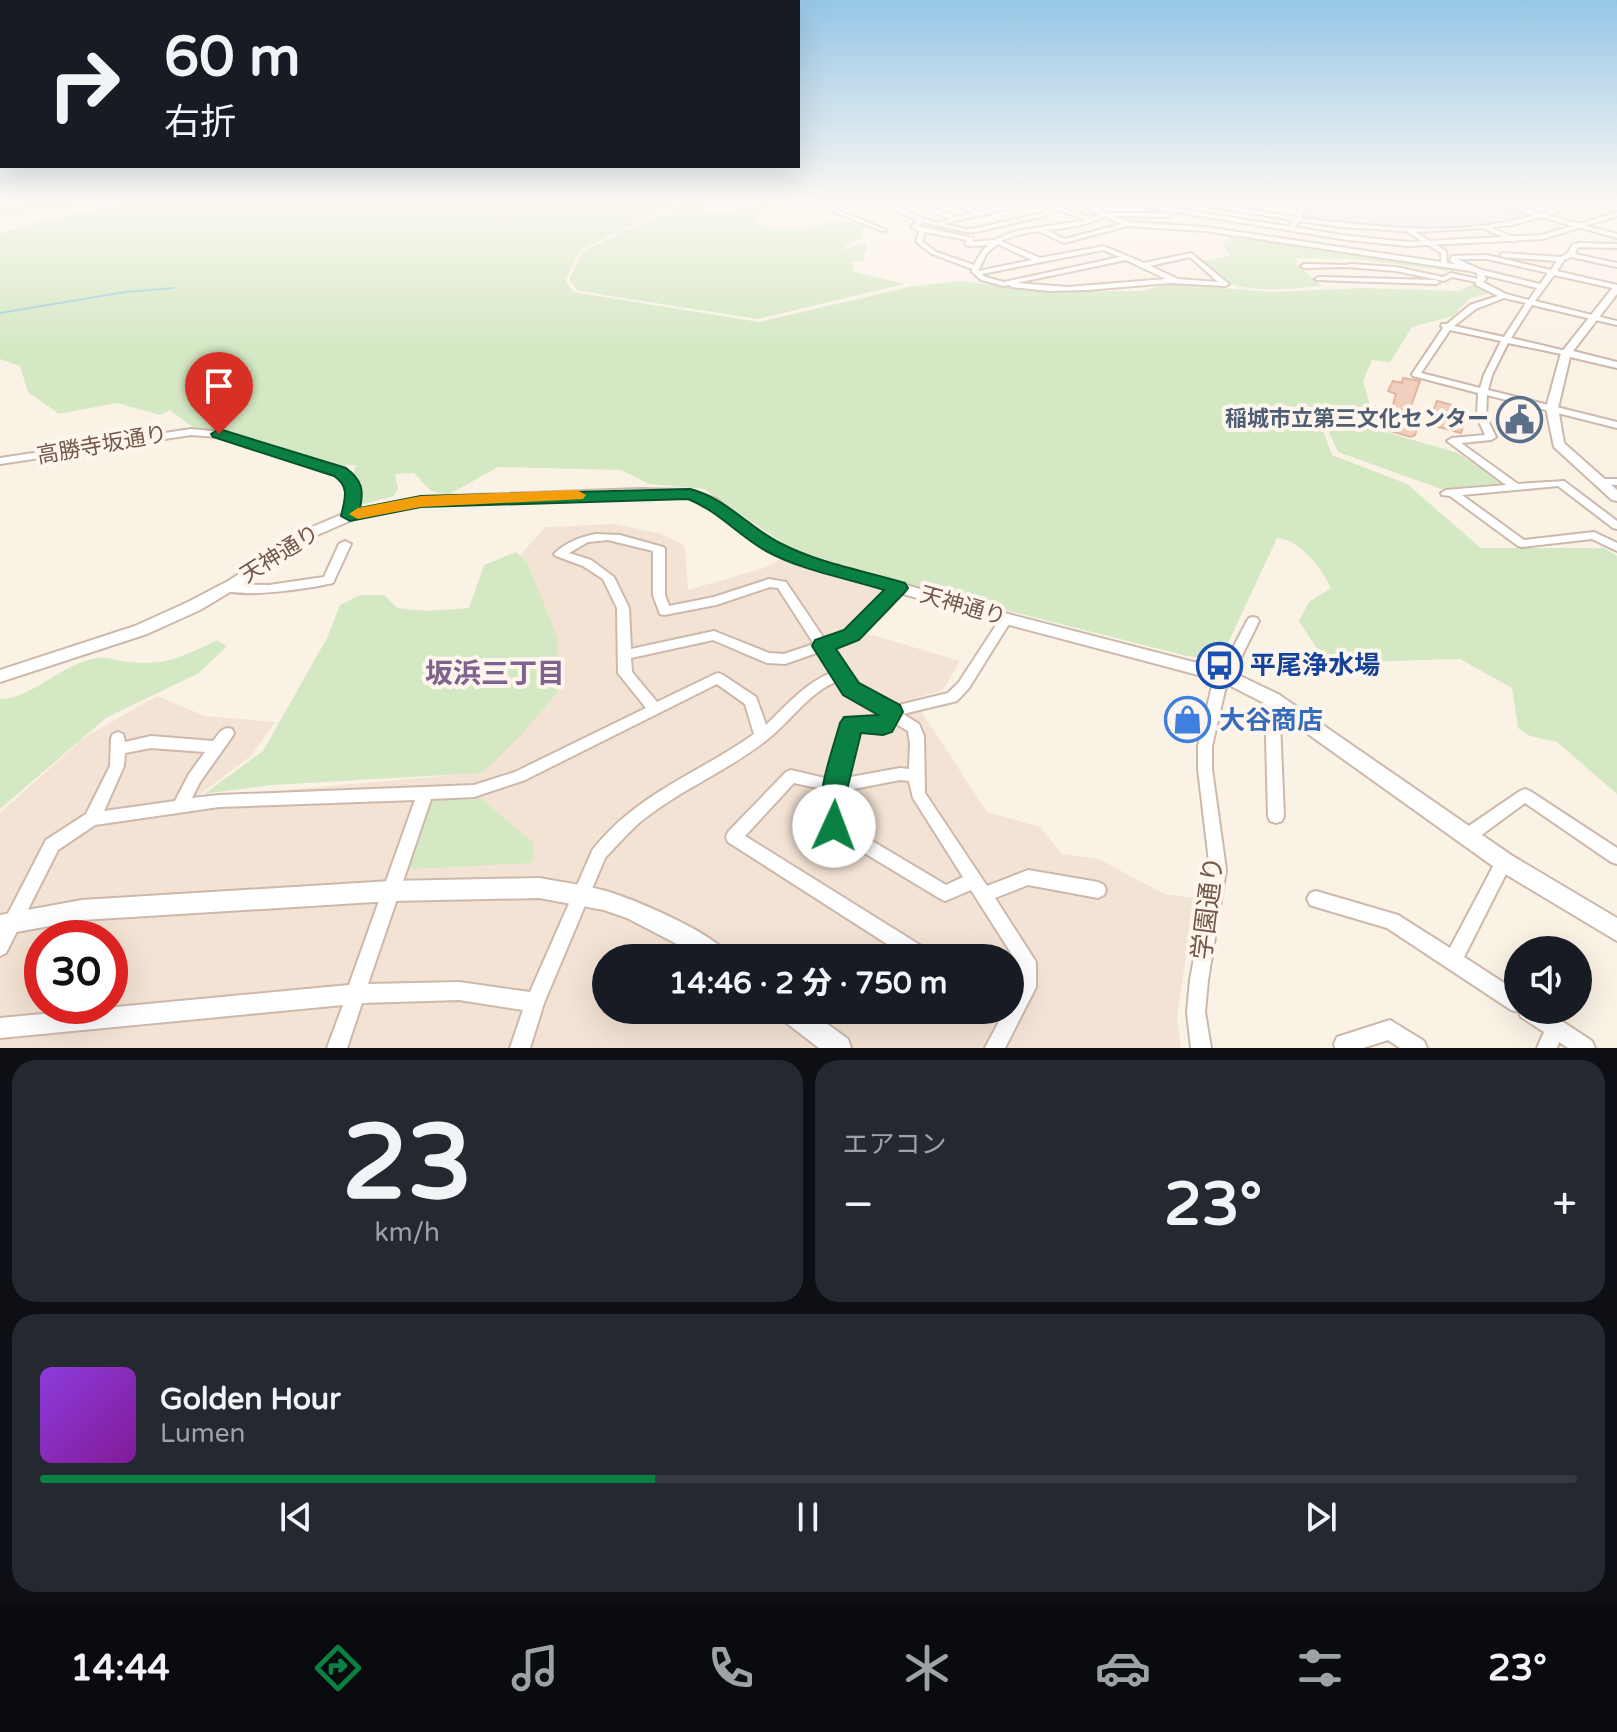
<!DOCTYPE html>
<html lang="ja">
<head>
<meta charset="utf-8">
<style>
	body { margin:0; font-family:"Varela Round","Noto Sans JP",sans-serif; background:#242831; color:#f1f3f6; height:100vh; display:flex; flex-direction:column; font-size:30px; white-space:nowrap }
	* { box-sizing:border-box; margin:0 }
	p { font-size:26px; color:#9ea1a6 }
	.icon { flex:none; width:44px; height:44px; fill:none; stroke:currentColor; stroke-width:2; stroke-linecap:round; stroke-linejoin:round }
	.map { position:relative; height:1048px; overflow:hidden }
	.details { display:flex; flex-direction:column; gap:12px; padding:12px; background:#0d0f14; flex:1 }
	.details>* { flex:none }
	.hud { position:absolute; left:0px; top:0px; width:800px; height:168px; box-shadow:0 8px 32px #0002; background:#171b24; color:#f1f3f6; overflow:hidden }
	.tools { position:absolute; left:1504px; top:936px; display:grid; gap:16px }
	.tools a { display:grid; place-items:center; width:88px; height:88px; border-radius:50%; background:#171b24; box-shadow:0 8px 32px #0002; font-size:40px }
	.speed { position:absolute; left:24px; top:920px; display:flex; gap:16px; font-size:40px; font-weight:700; text-align:center }
	.speed>* { display:grid; place-content:center; width:104px; height:104px; border-radius:50%; background:#171b24; box-shadow:0 8px 32px #0002; line-height:1 }
	.speed .limit { border:12px solid #d22; background:#fff; color:#111 }
	.pin { position:absolute; display:grid; place-items:center; width:68px; height:68px; color:#fff; margin:-82px -34px; border-radius:50% 50% 50% 0; rotate:-45deg; box-shadow:0 0 8px #0007 }
	.pin .icon { rotate:45deg }
	.me { position:absolute; width:88px; margin:-44px; rotate:2deg; stroke-linejoin:round; filter:drop-shadow(0 0 6px #0008) }
	.turn { display:flex; align-items:center; gap:28px; height:168px; padding:0 32px; font-size:36px }
	.turn .icon { width:104px; height:104px; stroke-width:2.5 }
	.turn b { display:block; font-size:56px; line-height:68px }
	.big { font-size:60px; font-weight:800; line-height:1.1 }
	.details .widget { flex:1; display:flex; flex-direction:column; justify-content:center; gap:12px; min-width:0; padding:0 28px; border-radius:24px; background:#242831 }
	.details .dial { align-items:center; gap:0 }
	.dial b { font-size:104px; line-height:1 }
	.song { display:flex; align-items:center; gap:24px }
	.cover { width:96px; height:96px; border-radius:12px; background:linear-gradient(135deg,hsl(270 70% 55%),hsl(290 70% 35%)) }
	.played { height:8px; border-radius:4px; background:linear-gradient(90deg,#0b8043 40%,#363941 40%) }
	.keys { display:flex; justify-content:space-around; direction:ltr }
	.heat { display:flex; justify-content:space-between; align-items:center; font-size:44px; direction:ltr }
	.details .tiles { flex:1; display:grid; gap:12px; grid-template-columns:1fr 1fr }
	.widget:last-child { grid-column:span 2 }
	.trip { position:absolute; left:592px; top:944px; width:432px; height:80px; border-radius:40px; background:#171b24; box-shadow:0 8px 32px #0002; font-weight:800; line-height:80px; text-align:center }
	.tab-bar { display:flex; height:128px; justify-content:space-around; align-items:center; background:#090b0e; color:#9ea1a6 }
	.tab-bar .icon { width:56px; height:56px }
	.tab-bar .current { color:#0b8043 }
	.tab-bar b { font-size:36px; color:#f1f3f6 }
	.map>svg:first-child { display:block }
</style>
</head>
<body>
<div class="map">
<svg width="1617" height="1048" viewBox="0 0 1617 1048">
	<rect width="100%" height="100%" fill="#fbf2e6"/>
	<path fill="#f3e3d4" fill-rule="evenodd" d="M615,524L662,534L685,546L688,590L764,568L784,557L901,593L862,632L960,661L943,690L913,699L987,812L1040,827L1062,854L1099,859L1164,894L1194,898L1177,1019L1181,1048H0V813L85,737L157,696L205,716L275,722L251,756L195,798L475,773L518,557L546,527ZM42,938H110V1006H42ZM606,958H1010V1010H606Z"/>
	<path fill="#efe2f8" d="M1312,199H1476L1535,215L1485,225L1410,229L1350,225L1303,218Z"/>
	<path fill="#d5e8c4" d="M0,199H131L0,218Z
		M139,199H688L580,250L565,280L573,292L759,322L909,287L960,281L1034,291H1143L1168,284L1275,292L1362,288L1460,291L1474,283L1492,293L1470,298L1453,316L1412,327L1390,362L1372,360L1363,381L1371,408L1315,409L1332,455L1407,484L1481,548H1604L1617,556V794L1557,742L1530,736L1518,728L1512,688L1460,659L1326,663L1299,621L1309,602L1331,588C1322,569 1300,539 1277,538L1220,660L1187,656L890,581L790,548L704,489L649,484L621,470L498,467L448,495L431,491L414,473L395,474L398,489L394,496L361,505L354,472L356,465L341,466L228,431L195,429L170,410L160,415L117,403L59,414L28,392L20,366L0,359V234C44,217 93,212 139,199Z
		M693,199L716,202L698,212L718,214L773,199L778,202L755,223L774,229L799,228L797,230L825,223H859L863,230L861,238L839,250L865,243L867,248L863,255L866,260L850,262L855,267L851,271L904,284L758,319L604,295L577,290L569,280L583,251Z
		M1230,235L1442,266L1433,267L1451,268L1448,271L1356,259L1295,258L1296,264L1322,286C1287,288 1222,300 1204,261L1231,255L1222,245Z
		M1320,413L1458,453L1502,483L1441,489L1338,452Z
		M516,552L527,562L558,639L557,693L520,736L482,773L272,785L204,794L263,751L327,638L340,605L360,595H384L397,608L426,611L469,608L484,565Z
		M217,640L227,646L199,673L106,718L0,809V699C34,698 62,663 97,658C107,656 118,661 128,662C167,666 184,656 217,640Z
		M478,796L534,843L532,863L414,869L409,865L430,803L435,798Z"/>
	<g fill="none" stroke-linecap="round" stroke-linejoin="round">
		<path stroke="#a1d0d5" stroke-width="2" d="M0,313L125,292L173,288"/>
	</g>
	<path fill="#f0cfbe" stroke="#e1b59f" stroke-width="2" d="M1403,378L1420,381L1407,417L1420,420L1415,435L1411,437L1372,426L1381,410L1391,412L1396,394L1388,391L1393,381L1402,383Z
		M1437,401L1459,407L1458,411L1467,413L1461,433L1428,424Z"/>
	<g fill="none" stroke-linecap="round" stroke-linejoin="round">
		<defs>
			<path id="minor" d="M820,199H826L830,207L887,230L882,231L826,209Z
				M865,199H873L937,223L950,219L901,199H910L956,217L973,213L940,199H948L979,212L999,207L980,199C990,199 998,205 1007,205C1018,205 1029,199 1041,199L1040,200L1092,218L1100,214L1070,199H1078L1109,213H1167L1177,201L1171,199H1185L1295,217L1305,199H1311L1300,218C1377,227 1460,238 1534,215L1478,199H1488L1541,213L1555,208L1523,199H1533L1561,206L1582,199H1591L1617,206V210L1585,202L1547,215L1617,234V238L1541,217L1512,225L1491,227L1516,239L1517,240L1514,242L1483,228L1415,232L1446,251L1447,263L1455,264L1450,261L1452,256L1487,255L1551,270L1557,261L1503,257L1500,255L1503,253L1561,257L1568,253L1572,245L1578,243L1617,244V248L1578,247L1575,254L1617,263V267L1571,257L1564,260L1557,271L1617,285V289L1554,275L1535,301L1617,321V325L1532,305L1511,338L1566,351L1570,353L1566,355L1508,343L1492,375L1488,390L1617,422V428L1487,395L1486,417L1496,437L1491,440L1461,443L1518,484L1564,481L1617,521V529L1613,528L1558,486L1462,495L1524,540L1594,532L1617,543V551L1592,539L1522,547L1518,546L1450,496L1442,495L1441,493L1446,490L1506,485L1447,441L1452,438L1485,435L1477,417L1478,393L1413,376L1412,374L1443,328L1441,326L1442,324H1447L1470,305L1498,296L1476,285V282L1452,277L1444,281L1396,271L1347,267L1304,268L1301,266L1304,264L1347,265L1350,264L1396,267L1443,277L1451,273L1478,279L1477,273L1470,271L1205,231L1127,226L1064,243L1038,231L1017,235L1001,241L1040,258L1104,246L1144,263L1191,253L1229,284L1225,286L1170,283L1087,290L1050,291L1012,287L1009,285L1004,286L981,280L972,272V269L932,254L916,242L919,231L911,227L917,220ZM1034,202L1087,220L1016,231L994,240L973,242V238L918,226L922,222L966,232H976L1044,216V214L1042,213L976,228L966,229L943,224ZM1183,202L1293,220L1288,229L1291,231L1293,230L1299,221L1342,227L1406,231L1441,253V262L1205,227L1128,222L1114,216L1169,217ZM1105,216L1121,224L1065,239L1046,230C1067,228 1087,226 1105,216ZM925,232L967,240L965,244L968,246L989,245L982,251L974,265L936,252L922,241ZM998,244L1032,260L978,271L987,253ZM1103,250L1120,257L1004,282L985,277L982,274ZM1190,257L1218,282L1178,279L1150,266ZM1457,259H1487L1548,273L1540,284L1482,270ZM1126,260L1166,279L1068,287L1016,283ZM1484,275L1537,288L1529,300L1506,294L1483,282L1486,279ZM1504,298L1526,303L1504,337L1454,326L1476,309ZM1450,330L1501,341L1484,375L1480,388L1421,373Z
				M1319,277L1436,280L1440,282L1436,284L1317,280L1315,279Z
				M191,429L222,432L344,470C360,483 359,497 355,516L350,519L345,516C348,499 351,486 336,474L218,437L191,435L0,464V458Z
				M1599,479H1617V485L1595,484L1594,482L1595,480Z
				M596,534L620,535L663,547L665,549V595L669,606L714,597L769,579L786,582L825,640L847,632L894,585H902L904,588L902,591L857,638L830,648L856,685L891,707L948,693L959,682L1002,616H1010L1012,619L969,688L957,701L903,714L919,724L924,736L925,793L987,886L1028,870L1098,882L1104,885L1106,890L1104,895L1098,898L1028,885L995,898L1036,962V987L1005,1048H985L1005,1010H1010V1000L1018,986V964L971,890L945,901L939,898L828,831L826,826L827,790L794,783L745,836L931,952L934,958H909L728,842L726,837L728,832L786,772L791,770L829,779L847,719L852,718L879,720L882,715L846,693L838,681C809,692 792,720 768,739C728,771 679,790 639,823C627,834 616,846 605,858L544,1003L530,1048H510L523,1010L459,1000L362,1003L347,1048H327L343,1005L0,1038V1018L349,985L415,800L219,807L95,825L58,850L6,953L0,956V929L46,840L86,814L110,766L111,738L113,734L118,732L123,734L125,742L151,736L213,741C219,734 222,726 232,729L234,733L232,737L200,782L192,798L219,795L474,785L515,772L646,708L618,673L617,608L603,579L583,566L556,556L554,554C566,542 580,537 596,534ZM608,540L653,551V595L660,614L664,615L716,605L770,587L778,588L814,644L784,654L769,653L714,631L631,649L629,608L614,577L591,560L569,553L588,542ZM713,640L767,663L785,664L819,652L833,672C805,683 787,705 766,725L756,697L723,675L718,673L713,675L657,702L632,672L631,658ZM717,684L745,704L754,734C714,763 667,782 628,814C615,824 604,836 593,849L530,992L459,982L368,984L431,799L474,797L525,780ZM893,722L908,731L910,744L909,769L900,768L845,778L858,729L883,731L888,730ZM151,748L205,752L189,774L175,801L104,811L124,766L125,753ZM900,780L909,781L913,798L963,877L946,885L842,823L843,791Z
				M345,541L351,544L333,583C311,588 238,600 221,588L227,584L269,585L324,577L339,544Z
				M1253,617L1257,618L1259,621L1225,690L1212,746V769L1226,870L1208,980L1205,1012L1211,1048H1191L1187,1012L1190,980L1210,870L1198,769V746L1211,690L1247,621L1249,618Z
				M1272,694L1277,695L1279,699L1284,816L1282,821L1276,823L1270,821L1268,816L1265,699L1267,695Z
				M1525,789L1530,791L1617,848V864L1611,862L1525,803L1472,842L1466,844L1460,842L1458,837L1460,832L1520,791Z
				M1504,855L1510,857L1512,862L1464,957L1518,992V1010H1545L1592,1041L1595,1048H1568L1559,1042L1557,1048H1537L1544,1032L1521,1017L1519,1012L1511,1010L1387,928L1316,907L1310,905L1307,899L1310,893L1316,891L1398,915L1450,948L1498,857Z
				M1390,1020L1424,1041L1427,1048H1400L1388,1040L1363,1048H1335L1334,1044L1337,1037Z"/>
			<path id="tertiary" d="M1096,199H1115L1348,236L1408,242L1542,235L1617,212V216L1543,239L1408,246L1348,240Z
				M1617,285V294L1573,351L1617,362V368L1570,357L1558,408L1564,443L1617,490V501L1612,500L1554,447L1546,408L1561,353L1614,286Z
				M640,489L690,490L716,499L775,543L814,559L1008,614L1232,672L1278,694L1511,855L1617,918V941L1497,869L1266,704L1221,681L1006,624L804,565L765,549L706,505L688,498L640,497L421,505L354,519L306,540L240,586L200,610L147,634L0,682V670L135,626L188,602L230,580L296,534L345,513L421,497Z
				M539,878C561,882 585,885 606,891C633,899 720,935 730,958H699L677,944L627,918L604,910L539,898L391,901L82,920L0,935V915L82,900L391,881Z
				M776,1010H808L848,1039L851,1048H819L780,1018Z"/>
		</defs>
		<use href="#minor" stroke="#cdb9ac" stroke-width="4"/>
		<use href="#tertiary" stroke="#cdb9ac" stroke-width="4"/>
		<use href="#minor" fill="#fff" fill-rule="evenodd"/>
		<use href="#tertiary" fill="#fff" fill-rule="evenodd"/>
	</g>
	<linearGradient id="sky" x2="0" y2="1"><stop stop-color="#96c6e6"/><stop offset="0.58" stop-color="#fdf9f4"/><stop offset="1" stop-color="#fdf9f4" stop-opacity="0"/></linearGradient>
	<rect width="1617" height="346" fill="url(#sky)"/>
	<path fill="#0b8043" stroke="#07532c" stroke-width="2" d="M219,429L346,468C362,480 364,490 360,508L421,496L690,489C726,498 748,527 780,543C818,563 864,571 905,583L908,588L905,592L859,640L836,649L859,683L900,705L903,712L892,732L883,735L861,733L848,786L847,826L843,834L834,837L825,834C811,806 832,752 840,723L844,717L878,715L843,695L812,646L815,640L844,630L884,590C845,578 801,570 766,551C738,535 718,511 688,499L421,507L350,521L341,516C345,498 350,487 334,476L213,437L211,434Z"/>
	<path fill="#f59e0b" d="M577,490L586,495L583,499L421,507L358,519L349,514L358,508L421,496Z"/>
	<defs>
		<symbol id="civic-ring" viewBox="-11 -11 22 22"><circle r="9.5" fill="#fef6ec" stroke="#5c6f8a" stroke-width="1.5"/><path d="M-.6-6.5H3V-4.5H.6V-3L4-1V1h2V6H-6V1h2V-1L-.6-3ZM-1.2 2.5V6h2.4V2.5Z" fill="#5c6f8a"/></symbol>
		<symbol id="bus-ring" viewBox="-11 -11 22 22"><circle r="9.5" fill="#fef6ec" stroke="#1a4fb4" stroke-width="1.5"/><path d="M-5-6H5V4H4V6H2V4H-2V6H-4V4H-5ZM-3.5-4V0h7V-4ZM-3.5 1.2v1.5H-2V1.2ZM2 1.2v1.5H3.5V1.2Z" fill="#1a4fb4"/></symbol>
		<symbol id="shop-ring" viewBox="-11 -11 22 22"><circle r="9.5" fill="#fef6ec" stroke="#3f7fe0" stroke-width="1.5"/><path d="M-5-2.5h2.3a2.7 3.5 0 0 1 5.4 0H5L5.5 6h-11ZM-1.5-2.5h3a1.5 2.3 0 0 0-3 0Z" fill="#3f7fe0"/></symbol>
	</defs>
	<g fill-rule="evenodd">
		<use href="#civic-ring" x="1494" y="394" width="51" height="51"/>
		<use href="#bus-ring" x="1194" y="640" width="51" height="51"/>
		<use href="#shop-ring" x="1162" y="694" width="51" height="51"/>
	</g>
	<g text-anchor="middle" dominant-baseline="central" stroke-width="8" stroke-linejoin="round" paint-order="stroke">
		<g font-size="22" font-weight="bold" fill="#4e5e75" stroke="#fef6ec" text-anchor="end">
			<text x="1489" y="419">稲城市立第三文化センター</text>
		</g>
		<g font-size="22" fill="#73584c" stroke="#fef6ec">
			<text transform="translate(102 445) rotate(-10)">高勝寺坂通り</text>
			<text transform="translate(280 554) rotate(-32)">天神通り</text>
			<text transform="translate(963 606) rotate(16)">天神通り</text>
		</g>
		<g font-size="26" font-weight="bold" fill="#164399" stroke="#fef6ec" text-anchor="start">
			<text x="1250" y="665">平尾浄水場</text>
		</g>
		<g font-size="26" font-weight="bold" fill="#366cbe" stroke="#fef6ec" text-anchor="start">
			<text x="1219" y="720">大谷商店</text>
		</g>
		<g font-size="26" fill="#73584c" stroke="#fef6ec">
			<text transform="translate(1208 908) rotate(-83)">学園通り</text>
		</g>
		<g font-size="28" font-weight="bold" fill="#7e638f" stroke="#fef6ec">
			<text x="495" y="674">坂浜三丁目</text>
		</g>
	</g>
</svg>
<div class="tools">
<a><svg class="icon" aria-label="sound" viewBox="0 0 24 24"><path d="M4 9h4l5-4v14l-5-4H4zM17 9q2 3 0 6"/></svg></a>
</div>
<div class="speed"><div class="limit">30</div></div>
<div class="pin" style="left:219px;top:434px;background:#d93025"><svg class="icon" aria-label="arrive" viewBox="0 0 24 24"><path d="M6 21V4h12l-3 4 3 4H6"/></svg></div>
<svg class="me" style="left:834px;top:826px" viewBox="-20 -20 40 40"><circle r="19" fill="#fff"/><path d="M0-13L10 11 0 6-10 11z" fill="#0b8043"/></svg>
<div class="trip">14:46 · 2 分 · 750 m</div>
<div class="hud">
<div class="turn"><svg class="icon" aria-label="right" viewBox="0 0 24 24"><path d="M7 20v-9h11M14 6l5 5-5 5"/></svg><div><b>60 m</b>右折</div></div>
</div>
</div>
<section class="details">
<div class="tiles">
<div class="widget dial"><b>23</b><p>km/h</p></div>
<div class="widget"><p>エアコン</p>
<div class="heat"><a>−</a><b class="big">23°</b><a>+</a></div>
</div>
<div class="widget">
<div class="song"><i class="cover"></i><div><b>Golden Hour</b><p>Lumen</p></div></div>
<div class="played"></div>
<div class="keys"><svg class="icon" aria-label="previous" viewBox="0 0 24 24"><path d="M18 5L8 12l10 7zM5 5v14"/></svg><svg class="icon" aria-label="pause" viewBox="0 0 24 24"><path d="M8 5v14M16 5v14"/></svg><svg class="icon" aria-label="next" viewBox="0 0 24 24"><path d="M6 5l10 7-10 7zM19 5v14"/></svg></div>
</div>
</div>
</section>
<nav class="tab-bar">
<b>14:44</b>
<svg class="icon current" aria-label="directions" viewBox="0 0 24 24"><path d="M12 3l9 9-9 9-9-9zM9 14v-3h6M13 9l2 2-2 2"/></svg>
<svg class="icon" aria-label="music" viewBox="0 0 24 24"><path d="M9 18V5l10-2v13"/><circle cx="6" cy="18" r="3"/><circle cx="16" cy="16" r="3"/></svg>
<svg class="icon" aria-label="phone" viewBox="0 0 24 24"><path d="M5 4h4l2 5-3 2q2 4 5 5l2-3 5 2v4C11 20 4 13 5 4z"/></svg>
<svg class="icon" aria-label="climate" viewBox="0 0 24 24"><path d="M12 3v18M4 7l16 10M4 17L20 7"/></svg>
<svg class="icon" aria-label="car" viewBox="0 0 24 24"><path d="M5 17H2v-5l4-1 3-4h7l3 4 3 1v5h-3M9 17h6M6 11h13"/><circle cx="7" cy="17" r="2"/><circle cx="17" cy="17" r="2"/></svg>
<svg class="icon" aria-label="filters" viewBox="0 0 24 24"><path d="M4 7h16M4 17h16"/><circle cx="9" cy="7" r="2"/><circle cx="15" cy="17" r="2"/></svg>
<b>23°</b>
</nav>
</body>
</html>
